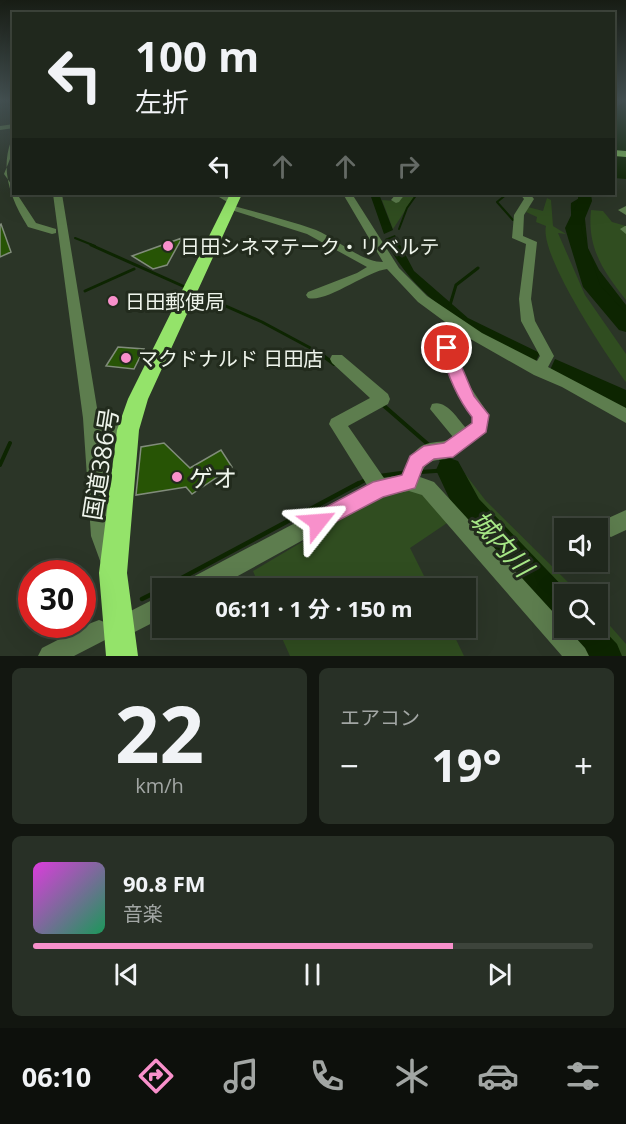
<!DOCTYPE html>
<html lang="ja">
<head>
<meta charset="utf-8">
<style>
	body { margin:0; font-family:"Open Sans","Noto Sans JP",sans-serif; background:#283026; color:#f1f3f6; height:100vh; display:flex; flex-direction:column; font-size:22px; white-space:nowrap }
	* { box-sizing:border-box; margin:0 }
	p { font-size:20px; color:#a2a6a4 }
	.icon { flex:none; width:33px; height:33px; fill:none; stroke:currentColor; stroke-width:2; stroke-linecap:round; stroke-linejoin:round }
	.map { position:relative; height:656px; overflow:hidden }
	.details { display:flex; flex-direction:column; gap:12px; padding:12px; background:#121610; flex:1 }
	.details>* { flex:none }
	.hud { position:absolute; left:12px; top:12px; width:603px; height:183px; border-radius:0px; box-shadow:0 6px 24px #0002,0 0 0 2px #3d443b; background:#20281d; color:#f1f3f6; overflow:hidden }
	.controls { position:absolute; left:554px; top:518px; display:grid; gap:12px }
	.controls a { display:grid; place-items:center; width:54px; height:54px; border-radius:0px; background:#20281d; box-shadow:0 6px 24px #0002,0 0 0 2px #3d443b; font-size:30px }
	.speed { position:absolute; left:18px; top:560px; display:flex; gap:12px; font-size:30px; font-weight:700; text-align:center }
	.speed>* { display:grid; place-content:center; width:78px; height:78px; border-radius:50%; background:#20281d; box-shadow:0 6px 24px #0002,0 0 0 2px #3d443b; line-height:1 }
	.speed .limit { border:9px solid #d22; background:#fff; color:#111 }
	.pin { position:absolute; display:grid; place-items:center; width:51px; height:51px; color:#fff; margin:-26px; border:3px solid #fff; border-radius:50%; box-shadow:0 2px 6px #0007 }
	.me { position:absolute; width:66px; margin:-33px; rotate:62deg; stroke-linejoin:round; filter:drop-shadow(0 0 4px #0008) }
	.turn { display:flex; align-items:center; gap:21px; height:126px; padding:0 24px; font-size:27px }
	.turn .icon { width:78px; height:78px; stroke-width:2.5 }
	.turn b { display:block; font-size:42px; line-height:51px }
	.lanes { display:flex; align-items:center; height:57px; padding:0 24px; background:#0003; justify-content:center; gap:30px; direction:ltr }
	.lanes .off { opacity:.35 }
	.big { font-size:45px; font-weight:700; line-height:1.1 }
	.details .tile { flex:1; display:flex; flex-direction:column; justify-content:center; gap:9px; min-width:0; padding:0 21px; border-radius:9px; background:#283026 }
	.details .dial { align-items:center; gap:0 }
	.dial b { font-size:78px; line-height:1 }
	.song { display:flex; align-items:center; gap:18px }
	.cover { width:72px; height:72px; border-radius:9px; background:linear-gradient(135deg,hsl(300 70% 55%),hsl(150 70% 35%)) }
	.played { height:6px; border-radius:3px; background:linear-gradient(90deg,#f890cb 75%,#3d443b 75%) }
	.keys { display:flex; justify-content:space-around; direction:ltr }
	.heat { display:flex; justify-content:space-between; align-items:center; font-size:33px; direction:ltr }
	.details .tiles { flex:1; display:grid; gap:12px; grid-template-columns:1fr 1fr }
	.tile:last-child { grid-column:span 2 }
	.trip { position:absolute; left:152px; top:578px; width:324px; height:60px; border-radius:0px; background:#20281d; box-shadow:0 6px 24px #0002,0 0 0 2px #3d443b; font-weight:700; line-height:60px; text-align:center }
	.dock { display:flex; height:96px; justify-content:space-around; align-items:center; background:#0d100c; color:#a2a6a4 }
	.dock .icon { width:42px; height:42px }
	.dock .selected { color:#f890cb }
	.dock b { font-size:27px; color:#f1f3f6 }
	.map>svg:first-child { display:block }
</style>
</head>
<body>
<div class="map">
<svg width="626" height="656" viewBox="0 0 626 656">
	<rect width="100%" height="100%" fill="#2b3527"/>
	<path fill="#304d20" d="M401,194H416L393,229L382,200L396,201Z
		M547,198L551,200L553,226L566,234L558,233L585,295L626,354V382C607,356 539,255 546,226L536,222L537,217L526,212L528,207L543,211Z
		M591,210L603,211L612,222L626,226V300C603,271 587,248 591,210Z
		M462,470L486,501L580,594H564V600L474,502L459,472Z
		M413,490L421,494L450,521L410,548L430,588H260L253,571L376,498Z
		M597,611L626,644V656H614L588,627H597Z
		M277,627H450L464,656H290Z"/>
	<path fill="#0d2501" d="M626,101V179L614,178V108Z
		M370,194H379L393,230L384,234Z
		M581,197L587,204L579,207L585,219L588,248L599,270L626,305V326C604,295 568,242 571,203Z
		M395,235L414,271L468,318L540,353L535,363C476,331 416,303 385,239Z
		M555,359L626,390V409L550,370Z"/>
	<g fill="none" stroke-linecap="round" stroke-linejoin="round">
		<path stroke="#0d2501" stroke-width="2" d="M507,194L497,202L513,220
			M399,229L407,208L417,194
			M75,238L95,246"/>
		<path stroke="#0d2501" stroke-width="3" d="M91,245L185,287
			M85,291L134,269
			M194,292L262,322L316,351
			M450,305L456,285L478,268"/>
		<path stroke="#0d2501" stroke-width="4" d="M314,349L334,364
			M383,405L430,446
			M440,458L449,470
			M0,465L10,443
			M421,472L449,470
			M379,476L408,472
			M356,485L367,479"/>
		<path stroke="#0d2501" stroke-width="4.5" d="M163,588L359,483
			M142,599L162,589"/>
		<path fill="#0d2501" fill-rule="evenodd" d="M578,194H591L592,201L581,228L600,285L626,313V332L619,330L583,287L565,228L578,201Z
			M449,458L458,461L479,499L570,594H564V627H597V623L617,644L622,656H583L568,638L563,626L553,622L459,519L436,470L440,461Z"/>
	</g>
	<path fill="#275405" stroke="#818c7b" stroke-width="1.5" d="M1,224L11,252L0,257V225Z
		M182,238L167,265L153,269L132,256Z
		M118,347L144,349L134,369L106,366Z
		M164,443L190,468L221,450L232,467L192,494L186,487L136,495L141,447Z"/>
	<g fill="none" stroke-linecap="round" stroke-linejoin="round">
		<path fill="#5d7d4e" fill-rule="evenodd" d="M14,124V128L0,130V126Z
			M11,141H14V149L4,174L14,188V194H17L36,223L56,229V233L52,234L28,227C11,200 0,171 11,141Z
			M53,194H62L98,414L110,420L134,425L136,430L134,435L118,437L100,431L111,536L119,559L116,566L109,569L102,566L91,536L83,418Z
			M214,194H225L237,201L229,203Z
			M343,194H352L399,268L427,296L482,333L537,361L540,356L521,321L519,299L526,244L512,238L514,215L524,199L520,194H530L534,199L524,215L523,236L537,242L531,299L535,321L554,356L548,367L626,408V423L562,387L534,375L467,337L454,349L467,382L489,415L486,432C475,440 465,448 454,455C438,465 428,453 420,477L434,482L564,624V627H566L585,648L589,656H562L422,495L409,491L383,496L216,588H184L187,580L367,485L329,424L331,419L370,398L332,363L330,359L332,355H342L388,394L390,399L388,404L348,426L384,478L403,475C408,461 414,446 430,443C440,441 444,443 453,437L430,409L432,404C446,399 457,418 466,428L472,423L473,417L453,383L440,348L456,330L418,302L387,269C367,271 327,303 308,298L306,295L308,292L357,273L367,267L307,234L225,208L230,205C259,213 288,220 316,230C337,239 361,262 383,262Z
			M396,194H405L399,202L396,203L391,200Z
			M626,206V215L618,210Z
			M625,226H626V234L620,229Z
			M626,510V530L611,537L604,534L601,527L604,520Z
			M162,595V618L119,640L111,637L109,633L107,639L74,656H38L42,648L91,623L99,620L107,623L109,627L111,621Z"/>
		<path fill="#85c663" fill-rule="evenodd" d="M614,150L626,151V157L614,156Z"/>
		<path fill="#94e36a" fill-rule="evenodd" d="M230,194H242L148,399L139,430L127,573L138,656H106L99,573L117,430L128,399Z"/>
	</g>
	<linearGradient id="sky" x2="0" y2="1"><stop stop-color="#181d15"/><stop offset="0.52" stop-color="#445152"/><stop offset="1" stop-color="#445152" stop-opacity="0"/></linearGradient>
	<rect width="626" height="193" fill="url(#sky)"/>
	<path fill="#f890cb" stroke="#a15e84" stroke-width="1.5" d="M447,342L452,344L474,396L489,415L486,432L453,457L434,459L423,467L415,488L383,497L318,531L311,528L308,522L311,515L373,482L402,475L410,456L424,446L444,443L472,423V417C456,397 447,373 440,348Z"/>
	<g fill="#f890cb" stroke="#222b1d" stroke-width="2">
		<circle cx="168" cy="246" r="6"/>
		<circle cx="113" cy="301" r="6"/>
		<circle cx="126" cy="358" r="6"/>
		<circle cx="177" cy="477" r="6"/>
	</g>
	<g text-anchor="middle" dominant-baseline="central" stroke-width="6" stroke-linejoin="round" paint-order="stroke">
		<g font-size="20" fill="#eef4eb" stroke="#222b1d" text-anchor="start">
			<text x="180" y="246">日田シネマテーク・リベルテ</text>
			<text x="125" y="301">日田郵便局</text>
			<text x="138" y="358">マクドナルド 日田店</text>
		</g>
		<g font-size="24" fill="#eef4eb" stroke="#222b1d">
			<text transform="translate(100 464) rotate(-81)">国道386号</text>
		</g>
		<g font-size="24" fill="#eef4eb" stroke="#222b1d" text-anchor="start">
			<text x="189" y="477">ゲオ</text>
		</g>
		<g font-size="26" font-style="italic" fill="#a6e786" stroke="#222b1d">
			<text transform="translate(502 543) rotate(48)">城内川</text>
		</g>
	</g>
</svg>
<div class="controls">
<a><svg class="icon" aria-label="sound" viewBox="0 0 24 24"><path d="M4 9h4l5-4v14l-5-4H4zM17 9q2 3 0 6"/></svg></a>
<a><svg class="icon" aria-label="search" viewBox="0 0 24 24"><circle cx="10" cy="10" r="6"/><path d="M15 15l6 6"/></svg></a>
</div>
<div class="speed"><div class="limit">30</div></div>
<div class="pin" style="left:447px;top:348px;background:#d93025"><svg class="icon" aria-label="arrive" viewBox="0 0 24 24"><path d="M6 21V4h12l-3 4 3 4H6"/></svg></div>
<svg class="me" style="left:318px;top:522px" viewBox="-20 -20 40 40"><path d="M0-17L14 15 0 8-14 15z" fill="#f890cb" stroke="#fff" stroke-width="4"/></svg>
<div class="trip">06:11 · 1 分 · 150 m</div>
<div class="hud">
<div class="turn"><svg class="icon" aria-label="left" viewBox="0 0 24 24"><path d="M17 20v-9H6M10 6l-5 5 5 5"/></svg><div><b>100 m</b>左折</div></div>
<div class="lanes"><svg class="icon" aria-label="left" viewBox="0 0 24 24"><path d="M17 20v-9H6M10 6l-5 5 5 5"/></svg><svg class="icon off" aria-label="ahead" viewBox="0 0 24 24"><path d="M12 20V5M6 11l6-6 6 6"/></svg><svg class="icon off" aria-label="ahead" viewBox="0 0 24 24"><path d="M12 20V5M6 11l6-6 6 6"/></svg><svg class="icon off" aria-label="right" viewBox="0 0 24 24"><path d="M7 20v-9h11M14 6l5 5-5 5"/></svg></div>
</div>
</div>
<section class="details">
<div class="tiles">
<div class="tile dial"><b>22</b><p>km/h</p></div>
<div class="tile"><p>エアコン</p>
<div class="heat"><a>−</a><b class="big">19°</b><a>+</a></div>
</div>
<div class="tile">
<div class="song"><i class="cover"></i><div><b>90.8 FM</b><p>音楽</p></div></div>
<div class="played"></div>
<div class="keys"><svg class="icon" aria-label="previous" viewBox="0 0 24 24"><path d="M18 5L8 12l10 7zM5 5v14"/></svg><svg class="icon" aria-label="pause" viewBox="0 0 24 24"><path d="M8 5v14M16 5v14"/></svg><svg class="icon" aria-label="next" viewBox="0 0 24 24"><path d="M6 5l10 7-10 7zM19 5v14"/></svg></div>
</div>
</div>
</section>
<nav class="dock">
<b>06:10</b>
<svg class="icon selected" aria-label="directions" viewBox="0 0 24 24"><path d="M12 3l9 9-9 9-9-9zM9 14v-3h6M13 9l2 2-2 2"/></svg>
<svg class="icon" aria-label="music" viewBox="0 0 24 24"><path d="M9 18V5l10-2v13"/><circle cx="6" cy="18" r="3"/><circle cx="16" cy="16" r="3"/></svg>
<svg class="icon" aria-label="phone" viewBox="0 0 24 24"><path d="M5 4h4l2 5-3 2q2 4 5 5l2-3 5 2v4C11 20 4 13 5 4z"/></svg>
<svg class="icon" aria-label="climate" viewBox="0 0 24 24"><path d="M12 3v18M4 7l16 10M4 17L20 7"/></svg>
<svg class="icon" aria-label="car" viewBox="0 0 24 24"><path d="M5 17H2v-5l4-1 3-4h7l3 4 3 1v5h-3M9 17h6M6 11h13"/><circle cx="7" cy="17" r="2"/><circle cx="17" cy="17" r="2"/></svg>
<svg class="icon" aria-label="filters" viewBox="0 0 24 24"><path d="M4 7h16M4 17h16"/><circle cx="9" cy="7" r="2"/><circle cx="15" cy="17" r="2"/></svg>
</nav>
</body>
</html>
